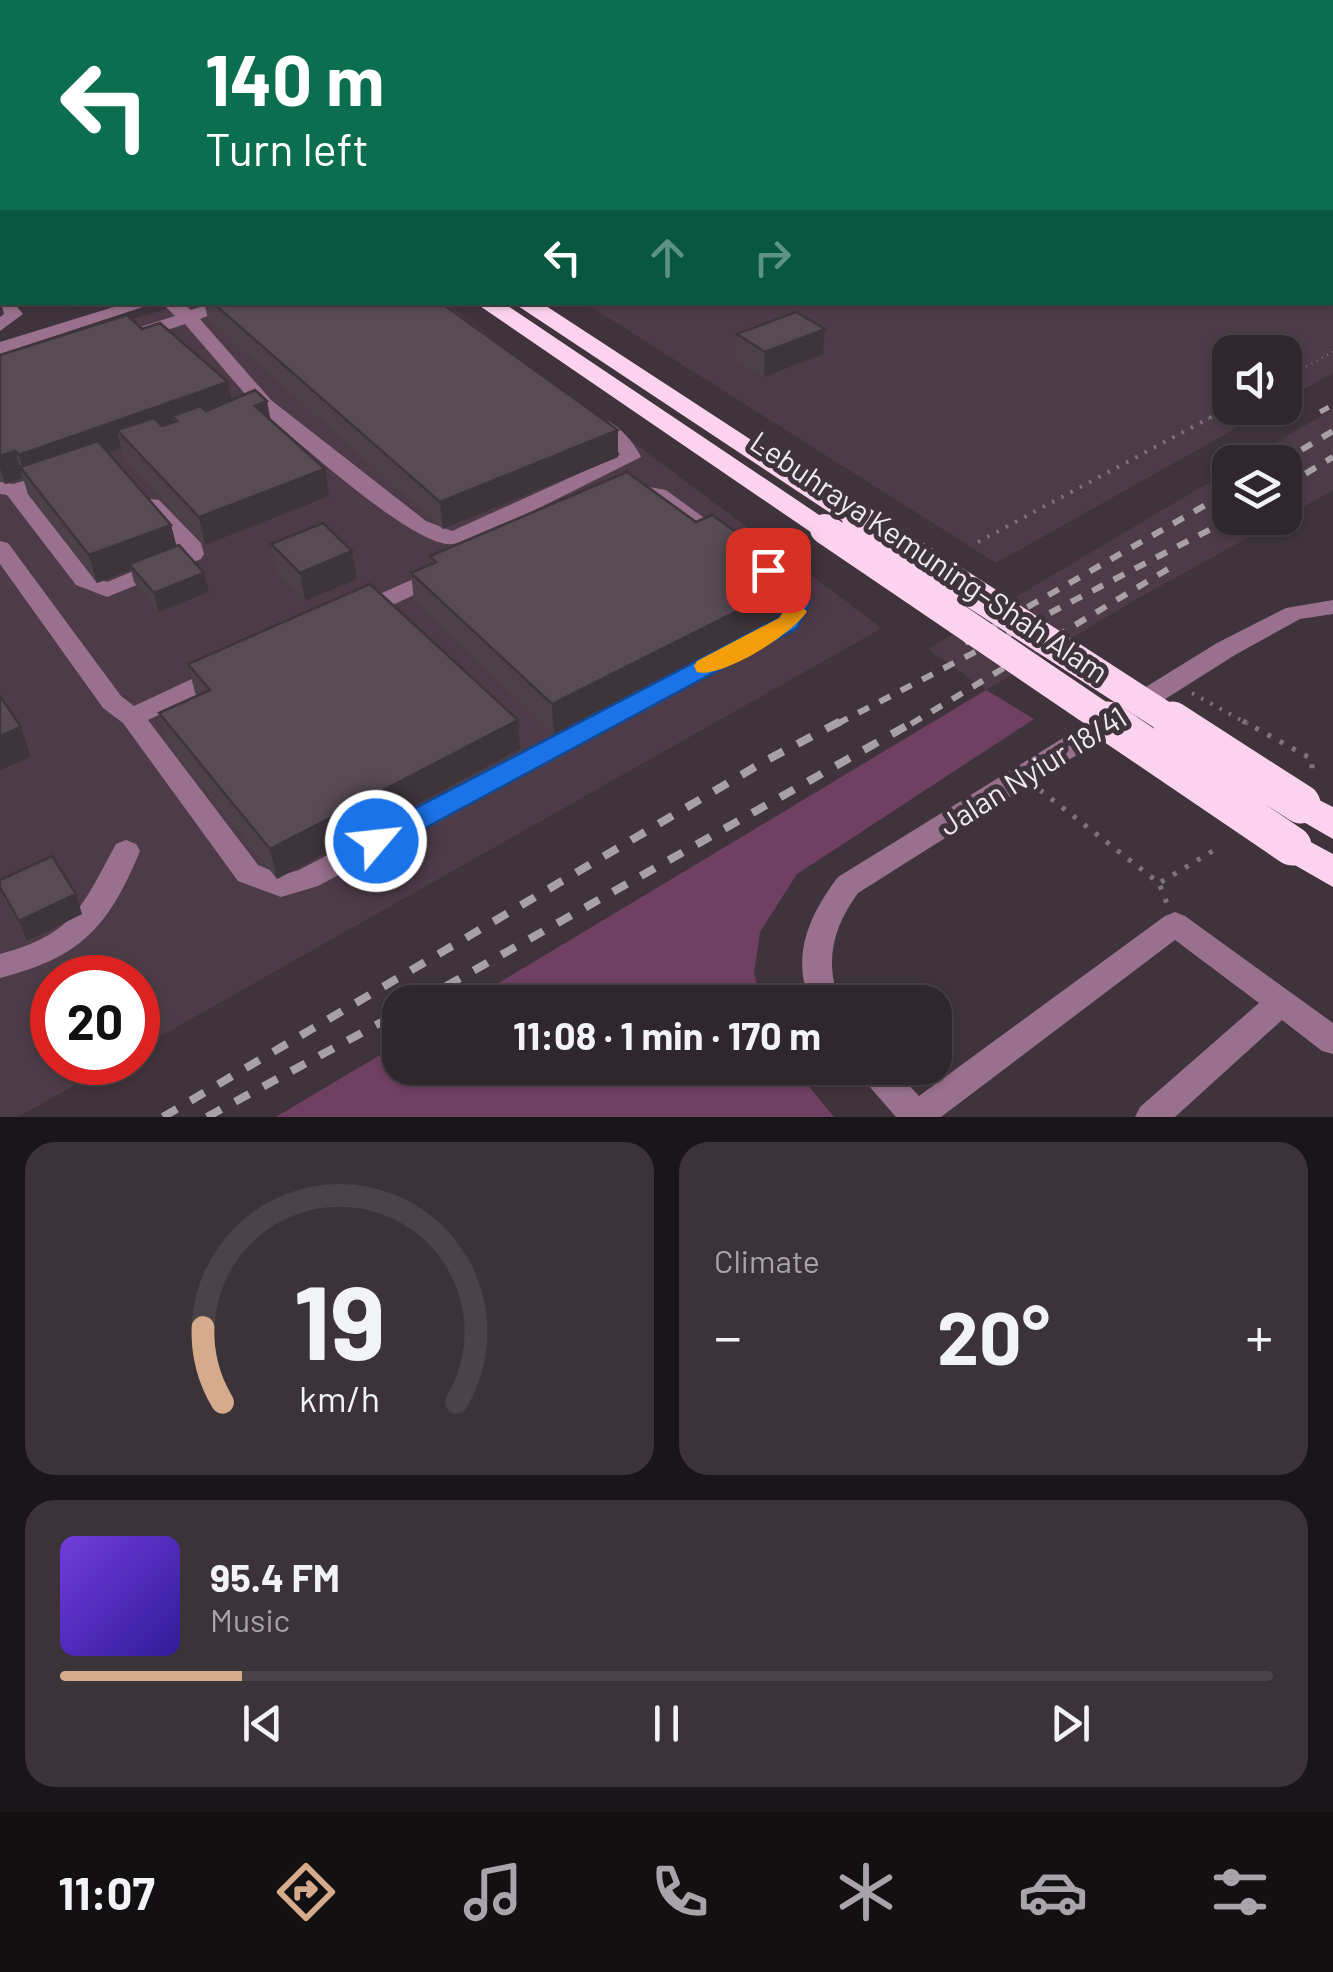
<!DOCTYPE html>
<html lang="en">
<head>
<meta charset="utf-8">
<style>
	body { margin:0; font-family:Barlow,sans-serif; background:#3b3338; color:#f1f3f6; height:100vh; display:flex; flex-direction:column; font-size:38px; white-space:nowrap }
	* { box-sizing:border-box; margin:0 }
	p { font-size:32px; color:#a7a5a9 }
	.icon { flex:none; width:55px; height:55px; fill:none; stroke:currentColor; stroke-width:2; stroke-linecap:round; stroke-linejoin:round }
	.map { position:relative; height:1117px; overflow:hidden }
	.panel { display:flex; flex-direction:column; gap:25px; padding:25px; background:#1a1518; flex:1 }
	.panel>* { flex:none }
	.top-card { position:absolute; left:0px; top:0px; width:1335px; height:305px; box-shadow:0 2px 8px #0004,0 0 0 2px #4a4448; background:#0b6e4f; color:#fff; overflow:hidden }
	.buttons { position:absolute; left:1212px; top:335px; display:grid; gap:20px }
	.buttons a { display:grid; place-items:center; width:90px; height:90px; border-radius:20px; background:#2f272c; box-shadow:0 2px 8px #0004,0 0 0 2px #4a4448; font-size:50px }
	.speed { position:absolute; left:30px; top:955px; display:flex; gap:20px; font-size:50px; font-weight:700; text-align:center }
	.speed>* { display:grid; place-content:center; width:130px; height:130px; border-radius:50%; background:#2f272c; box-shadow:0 2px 8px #0004,0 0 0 2px #4a4448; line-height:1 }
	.speed .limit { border:15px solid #d22; background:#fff; color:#111 }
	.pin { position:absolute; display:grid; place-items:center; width:85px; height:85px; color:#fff; margin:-42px; border-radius:20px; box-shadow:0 5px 15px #0006 }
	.me { position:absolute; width:110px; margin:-55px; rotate:62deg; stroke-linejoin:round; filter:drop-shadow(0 0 8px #0008) }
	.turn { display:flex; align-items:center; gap:35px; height:210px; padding:0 40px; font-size:45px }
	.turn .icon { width:130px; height:130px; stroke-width:2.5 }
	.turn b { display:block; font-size:70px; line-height:85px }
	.lanes { display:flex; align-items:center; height:95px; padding:0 40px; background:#0003; justify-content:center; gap:50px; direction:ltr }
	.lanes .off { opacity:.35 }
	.big { font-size:75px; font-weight:700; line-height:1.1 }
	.panel .tile { flex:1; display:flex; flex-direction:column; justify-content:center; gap:15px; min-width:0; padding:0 35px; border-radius:30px; background:#3b3338 }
	.panel .dial { align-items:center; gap:0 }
	.dial svg { height:260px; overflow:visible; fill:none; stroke:#4a4448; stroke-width:7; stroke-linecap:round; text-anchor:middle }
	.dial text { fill:#f1f3f6; stroke:none }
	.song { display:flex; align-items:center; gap:30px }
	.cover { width:120px; height:120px; border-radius:15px; background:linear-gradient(135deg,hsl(260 70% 55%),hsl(250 70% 35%)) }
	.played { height:10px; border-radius:5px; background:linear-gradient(90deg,#d6ab8b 15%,#4a4448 15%) }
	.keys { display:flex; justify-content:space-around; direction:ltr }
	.heat { display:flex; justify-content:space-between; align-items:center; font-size:55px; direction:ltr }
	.panel .tiles { flex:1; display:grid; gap:25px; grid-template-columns:1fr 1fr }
	.tile:last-child { grid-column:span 2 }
	.trip { position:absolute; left:382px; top:985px; width:570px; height:100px; border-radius:30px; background:#2f272c; box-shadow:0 2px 8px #0004,0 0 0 2px #4a4448; font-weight:700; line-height:100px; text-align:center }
	.menu { display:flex; height:160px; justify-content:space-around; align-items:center; background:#131012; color:#a7a5a9 }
	.menu .icon { width:70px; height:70px }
	.menu .active { color:#d6ab8b }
	.menu b { font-size:45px; color:#f1f3f6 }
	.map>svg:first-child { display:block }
</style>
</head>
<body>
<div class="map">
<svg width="1333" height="1117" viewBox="0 0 1333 1117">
	<rect width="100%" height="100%" fill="#3f343b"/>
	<path fill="#4d3c48" d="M942,0H1333V373L1285,400V352H1230V408H1272L996,563L585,303L1332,302V2Z
		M187,303H446L882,628L138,1049V978H52V1062L114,1063L18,1117H0V358Z
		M1333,409V490L1285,517V462H1243Z
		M1230,470V518H1284L1131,602L986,690L928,649Z"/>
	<path fill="#704063" d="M986,690L1034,719L797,874L760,932L754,974L762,1002H467Z
		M400,1043V1068H794L834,1117H276Z"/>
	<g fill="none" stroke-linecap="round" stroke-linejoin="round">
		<path stroke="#7d737a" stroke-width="2.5" stroke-dasharray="1 5" stroke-linecap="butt" d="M1285,378L1333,352
			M1208,419L1230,407"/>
		<path stroke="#7d737a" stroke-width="4" stroke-dasharray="2.5 8" stroke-linecap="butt" d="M978,542L1213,416
			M1192,693L1248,724"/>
		<path stroke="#7d737a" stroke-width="5" stroke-dasharray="4 10" stroke-linecap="butt" d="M1243,721L1312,759V778
			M1040,790L1159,883L1168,906
			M1161,882L1221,846"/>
		<path fill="#99708d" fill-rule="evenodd" d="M2,59V67L0,68V60Z
			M0,96H2V104H0Z
			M0,297L2,302H13L23,314L0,331V317L4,314Z
			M130,302H158L0,354V342Z
			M161,302H181L191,310L215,302H242L200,319L271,400L426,521L452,531L620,455L615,446L586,425L583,421L586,417C609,413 632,438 641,457L477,539C467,541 456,545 446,544C401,536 302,444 262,412L243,418L236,416L233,412L252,402L185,324L143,338H131V330L175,316Z
			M53,473L63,479L60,483L27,493L92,575L107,582L182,551L140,505L151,499L159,500L201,543L204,554L201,559L107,597L76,585L7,495L0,494V482L13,484Z
			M643,486L666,490L733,539L730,544C705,549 664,504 635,497L632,492L635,487Z
			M0,541L8,543L121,696L134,706L211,670H229L232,676L229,682L148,720L258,865L282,875L299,870L779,618L785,604L784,592L758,571L761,566H777L803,584L809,604L797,628L318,886L281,897L238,881L123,723L103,708L0,564Z
			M438,568L449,575L446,580L371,615L363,617L351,610L355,605Z
			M1333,600V614L1300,619L1235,655L858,893C833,927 824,962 840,1002H810C791,956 809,915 838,877L1217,643L1286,608Z
			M126,840L136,844L140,851C108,928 81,957 0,978V954C75,934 82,906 116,844Z
			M1175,912L1185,916L1333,1023V1054L1322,1051L1282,1020L1175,1117H1135L1140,1107L1259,1003L1175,940L941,1117H896L862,1078L857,1068H893L919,1096L1165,916Z"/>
		<path fill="#f9a5e1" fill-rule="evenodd" d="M0,3L2,4V12L0,11Z"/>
		<path fill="#fcd3ef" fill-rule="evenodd" d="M104,0H122L123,2H106Z
			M474,302H502L840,529L825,538L815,535Z
			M512,302H540L871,518L867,524H847Z
			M1301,791L1333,807V839L1288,813L1283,804L1288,795Z
			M1292,832L1333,854V887L1279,856L1273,846L1279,836Z"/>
		<path stroke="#a9a0a6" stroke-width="5" stroke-dasharray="10 10" stroke-linecap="butt" d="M1320,412L1333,405"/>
		<path stroke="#a9a0a6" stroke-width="6" stroke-dasharray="12 12" stroke-linecap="butt" d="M1281,462L1333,431
			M1285,486L1333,457
			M965,643L1230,491
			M837,724L1232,518
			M911,724L1168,569"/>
		<path stroke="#a9a0a6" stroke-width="8" stroke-dasharray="16 16" stroke-linecap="butt" d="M418,1002L915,721
			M163,1117L765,761L841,721
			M207,1117L400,1012"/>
		<path stroke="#fcd3ef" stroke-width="30" d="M857,518L1176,724
			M825,529L1112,724"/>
		<path stroke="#fcd3ef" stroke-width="39" d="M1108,721L1292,846
			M1172,721L1301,804"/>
	</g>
	<path fill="#4c4148" d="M450,0H549L555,2H450Z
		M593,0H765L756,2H599Z
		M1214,0H1253L1246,2H1223Z
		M204,302H440L618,430V457L443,529L208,319Z
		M142,329L231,400L270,420L325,469L329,496L205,545L123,457L121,448L108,453L171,525L176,546L204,573L209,592L158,612L134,582L131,570L97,583L28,494L23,478L5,484L0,478V355Z
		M737,334L823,354L764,377L736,360Z
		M696,522L792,572L791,600L784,604L783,615L554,734L414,601L411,573L431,564L430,556Z
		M271,544L357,579L305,601L276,572Z
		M188,664L518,720L520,749L277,879L167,743L159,713L197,696L195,693Z
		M0,880L82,914L27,941L4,901L0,890Z"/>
	<path fill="#3e353b" d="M472,0H521V2H472Z
		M666,0H694V2H656Z
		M720,0H765L756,2H720Z
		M1237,0H1253L1246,2H1237Z
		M0,71L2,81V97H0Z
		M2,236V261L0,262V237Z
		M66,302H96L68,311Z
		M825,329L823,354L764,377L765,352Z
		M228,382L233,408L177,421L172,416L175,429L117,430L121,448L30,480L24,472L19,455Z
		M267,401L272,427L255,406Z
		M618,430V457L443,529L440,502Z
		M15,451L23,478L5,484L0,468V456Z
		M325,469L329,496L205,545L199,517Z
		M171,525L178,552L129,564L131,570L97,583L89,555Z
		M352,551L357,579L305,601L300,573Z
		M792,572L791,600L784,604L783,615L554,734L552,704Z
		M204,573L209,592L158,612L154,593Z
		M518,720L520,749L277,879L270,849Z
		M21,727L31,757L0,770V736Z
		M76,894L82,914L27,941L19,921Z"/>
	<path fill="#584c54" stroke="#3e353b" stroke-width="2.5" d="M206,0H325L313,2H211Z
		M340,0H442L448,2H328Z
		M498,0H549L555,2H487Z
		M639,0H666L656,2H645Z
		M1278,0H1333V26L1332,2H1271Z
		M0,194H2V207L0,208Z
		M2,213V236L0,237V214Z
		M212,302H440L618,430L440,502Z
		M796,312L825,329L765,352L737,334Z
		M127,315L142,329L160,323L228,382L19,455L15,451L0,456V355Z
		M255,390L267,401L255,406L325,469L199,517L117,430L154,418L162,426L177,421L172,416L200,406L206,411Z
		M98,441L171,525L89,555L20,467Z
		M627,472L696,522L712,515L792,572L776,580L785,587L552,704L411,573L436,562L430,556Z
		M323,523L352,551L300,573L271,544Z
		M179,545L204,573L154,593L129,564Z
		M370,584L518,720L270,849L159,713L210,690L188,664Z
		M0,696L21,727L0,736Z
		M52,856L76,894L19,921L0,887V880Z"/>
	<path fill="#1a73e8" stroke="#114b97" stroke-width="2.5" d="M768,563L807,589L809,604L797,628L386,849H366L362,841L366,834L779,618L785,604L784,592L756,570Z"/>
	<path fill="#f59e0b" d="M795,604L807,611C796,632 721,679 697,672L694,666L697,661L779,618L787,606Z"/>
	<g text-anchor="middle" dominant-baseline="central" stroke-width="10" stroke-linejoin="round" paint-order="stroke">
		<g font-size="30" fill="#f0e9ee" stroke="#3f343b">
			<text transform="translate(930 556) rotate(34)">Lebuhraya Kemuning–Shah Alam</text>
			<text transform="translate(1032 770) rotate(-32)">Jalan Nyiur 18/41</text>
		</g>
	</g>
</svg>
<div class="buttons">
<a><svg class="icon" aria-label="sound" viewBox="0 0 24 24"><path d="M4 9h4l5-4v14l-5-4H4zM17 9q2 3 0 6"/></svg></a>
<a><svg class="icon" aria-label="layers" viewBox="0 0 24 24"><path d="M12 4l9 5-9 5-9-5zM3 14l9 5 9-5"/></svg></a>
</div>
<div class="speed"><div class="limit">20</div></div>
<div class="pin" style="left:768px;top:570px;background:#d93025"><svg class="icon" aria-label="arrive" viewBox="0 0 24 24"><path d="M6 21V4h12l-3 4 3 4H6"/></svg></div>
<svg class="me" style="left:376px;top:841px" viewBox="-20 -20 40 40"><circle r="17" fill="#1a73e8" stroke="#fff" stroke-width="3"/><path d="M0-11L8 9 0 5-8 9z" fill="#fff"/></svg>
<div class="trip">11:08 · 1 min · 170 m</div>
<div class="top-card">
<div class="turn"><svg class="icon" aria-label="left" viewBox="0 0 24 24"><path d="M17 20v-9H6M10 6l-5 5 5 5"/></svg><div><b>140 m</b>Turn left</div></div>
<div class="lanes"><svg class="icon" aria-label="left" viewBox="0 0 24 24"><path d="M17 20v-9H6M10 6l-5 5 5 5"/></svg><svg class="icon off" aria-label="ahead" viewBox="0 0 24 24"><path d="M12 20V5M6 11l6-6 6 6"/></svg><svg class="icon off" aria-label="right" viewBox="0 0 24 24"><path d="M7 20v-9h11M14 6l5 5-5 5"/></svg></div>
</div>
</div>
<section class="panel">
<div class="tiles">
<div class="tile dial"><svg viewBox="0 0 100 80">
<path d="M14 69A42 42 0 1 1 86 69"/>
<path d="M14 69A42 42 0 0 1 8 46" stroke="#d6ab8b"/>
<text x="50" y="56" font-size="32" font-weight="700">19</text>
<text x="50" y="72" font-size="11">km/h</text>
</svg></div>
<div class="tile"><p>Climate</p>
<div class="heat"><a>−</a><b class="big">20°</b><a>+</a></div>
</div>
<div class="tile">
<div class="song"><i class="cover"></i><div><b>95.4 FM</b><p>Music</p></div></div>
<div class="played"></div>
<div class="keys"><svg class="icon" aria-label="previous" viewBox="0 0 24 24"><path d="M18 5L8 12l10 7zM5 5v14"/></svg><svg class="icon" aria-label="pause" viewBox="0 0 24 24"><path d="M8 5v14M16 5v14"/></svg><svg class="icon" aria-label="next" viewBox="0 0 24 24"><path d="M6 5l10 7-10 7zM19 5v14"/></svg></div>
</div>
</div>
</section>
<nav class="menu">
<b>11:07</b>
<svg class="icon active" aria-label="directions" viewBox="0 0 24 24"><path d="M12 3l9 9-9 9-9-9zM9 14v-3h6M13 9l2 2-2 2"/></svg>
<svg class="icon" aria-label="music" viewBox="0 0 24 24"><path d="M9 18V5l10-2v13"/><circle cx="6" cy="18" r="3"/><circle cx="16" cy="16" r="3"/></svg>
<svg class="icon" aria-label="phone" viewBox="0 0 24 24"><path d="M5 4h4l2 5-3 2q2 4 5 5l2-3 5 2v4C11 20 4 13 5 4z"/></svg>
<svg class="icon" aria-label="climate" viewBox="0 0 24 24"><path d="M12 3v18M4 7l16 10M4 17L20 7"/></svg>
<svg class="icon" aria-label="car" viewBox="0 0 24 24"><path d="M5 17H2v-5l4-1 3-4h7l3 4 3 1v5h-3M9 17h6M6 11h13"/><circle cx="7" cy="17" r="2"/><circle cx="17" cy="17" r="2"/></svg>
<svg class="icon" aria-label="filters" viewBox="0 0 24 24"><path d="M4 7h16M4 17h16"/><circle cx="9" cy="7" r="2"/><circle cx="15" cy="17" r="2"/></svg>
</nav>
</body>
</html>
